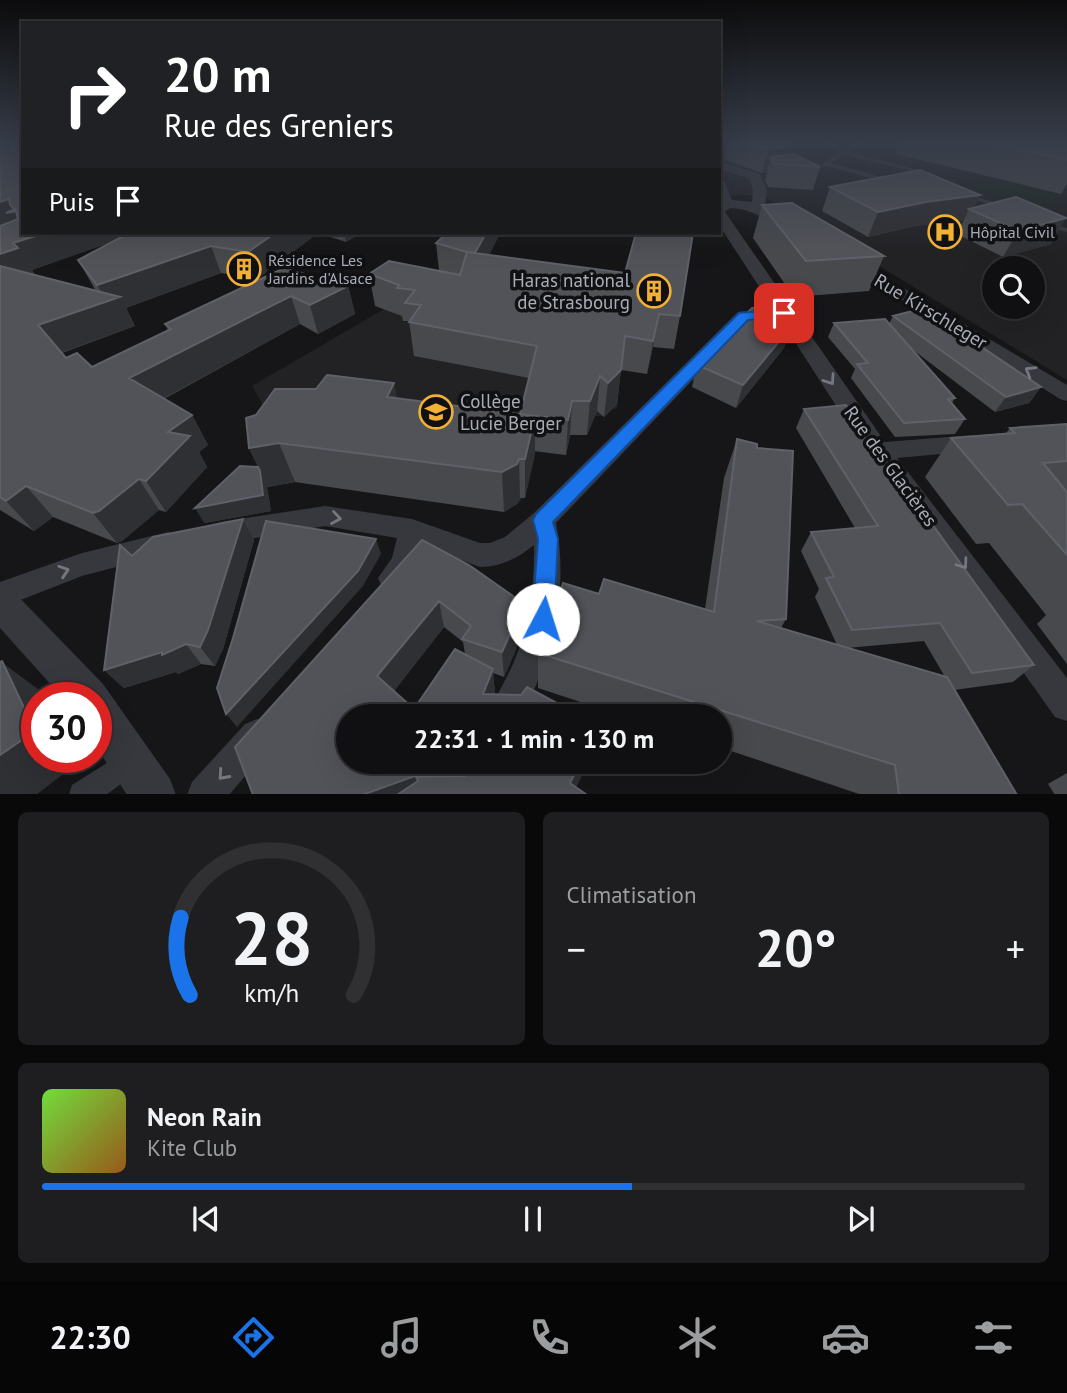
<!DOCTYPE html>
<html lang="fr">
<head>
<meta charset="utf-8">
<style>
	body { margin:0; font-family:"PT Sans",sans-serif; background:#1e1e20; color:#f1f3f6; height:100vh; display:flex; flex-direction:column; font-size:26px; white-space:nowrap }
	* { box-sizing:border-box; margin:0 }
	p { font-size:23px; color:#9c9d9f }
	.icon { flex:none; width:38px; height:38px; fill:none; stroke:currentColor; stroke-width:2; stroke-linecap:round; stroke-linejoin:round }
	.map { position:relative; height:794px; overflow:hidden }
	.details { display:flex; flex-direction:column; gap:18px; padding:18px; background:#09090a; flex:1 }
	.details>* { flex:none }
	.banner { position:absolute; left:21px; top:21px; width:700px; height:214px; border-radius:0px; box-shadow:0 7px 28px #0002,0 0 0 2px #303032; background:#202124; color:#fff; overflow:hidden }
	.buttons { position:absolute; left:982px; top:256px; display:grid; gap:14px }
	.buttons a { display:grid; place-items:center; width:63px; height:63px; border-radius:50%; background:#101012; box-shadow:0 7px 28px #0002,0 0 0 2px #303032; font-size:35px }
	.speed { position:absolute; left:21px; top:682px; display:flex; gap:14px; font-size:35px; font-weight:700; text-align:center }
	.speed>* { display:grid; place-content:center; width:91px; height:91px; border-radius:50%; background:#101012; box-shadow:0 7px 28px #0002,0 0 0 2px #303032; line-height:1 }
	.speed .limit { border:10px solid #d22; background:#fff; color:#111 }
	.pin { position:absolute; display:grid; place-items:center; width:60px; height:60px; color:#fff; margin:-30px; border-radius:14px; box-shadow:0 4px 10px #0006 }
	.me { position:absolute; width:77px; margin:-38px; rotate:5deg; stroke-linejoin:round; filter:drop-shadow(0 0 5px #0008) }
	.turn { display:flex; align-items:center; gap:24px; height:147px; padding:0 28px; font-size:32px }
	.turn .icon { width:91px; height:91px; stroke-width:2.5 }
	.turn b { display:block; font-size:49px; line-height:60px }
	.then { display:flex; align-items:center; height:66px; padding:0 28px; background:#0003; gap:14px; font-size:26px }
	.big { font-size:52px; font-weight:800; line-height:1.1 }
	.details .tile { flex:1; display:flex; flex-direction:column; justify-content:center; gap:10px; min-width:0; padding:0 24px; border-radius:10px; background:#1e1e20 }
	.details .dial { align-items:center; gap:0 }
	.dial svg { height:182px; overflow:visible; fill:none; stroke:#303032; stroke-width:7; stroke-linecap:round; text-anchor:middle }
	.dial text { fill:#f1f3f6; stroke:none }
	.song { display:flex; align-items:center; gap:21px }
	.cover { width:84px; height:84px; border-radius:10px; background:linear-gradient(135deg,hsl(100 70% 55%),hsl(30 70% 35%)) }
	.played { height:7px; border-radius:4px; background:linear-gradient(90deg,#1a73e8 60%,#303032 60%) }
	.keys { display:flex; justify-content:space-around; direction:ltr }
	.heat { display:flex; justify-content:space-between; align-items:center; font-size:38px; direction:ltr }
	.details .tiles { flex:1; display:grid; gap:18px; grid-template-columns:1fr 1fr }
	.tile:last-child { grid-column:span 2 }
	.trip { position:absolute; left:336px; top:704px; width:396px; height:70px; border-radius:35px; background:#101012; box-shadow:0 7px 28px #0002,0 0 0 2px #303032; font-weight:800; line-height:70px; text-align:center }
	.tabs { display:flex; height:112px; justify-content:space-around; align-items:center; background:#060607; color:#9c9d9f }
	.tabs .icon { width:49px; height:49px }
	.tabs .selected { color:#1a73e8 }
	.tabs b { font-size:32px; color:#f1f3f6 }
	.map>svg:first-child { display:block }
</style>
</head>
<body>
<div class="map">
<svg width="1067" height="795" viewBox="0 0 1067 795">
	<rect width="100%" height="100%" fill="#161618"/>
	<path fill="#222225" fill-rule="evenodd" d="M719,140H1067V380L762,195L719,196ZM994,268H1032V306H994Z
		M386,308L397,314L406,315L403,321L446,326L619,387L617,409L606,408L603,416H590L570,434L565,455L535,452L523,498L516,506L507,505L504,512L295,482L267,487L261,444L272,421L252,386Z"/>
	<path fill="#1e261f" d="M981,177L1058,195L1051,208L971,188Z"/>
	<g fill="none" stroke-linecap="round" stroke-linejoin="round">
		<path fill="#37383d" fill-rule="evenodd" d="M818,140H825L845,150L861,140H868L849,152L914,169L911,171L845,155L831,163L891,180L892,181L889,183L827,166H822V164L840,152Z
			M736,148L741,149L719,160V156Z
			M965,194L1009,206L1010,207L1007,209L963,197V195Z
			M1044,222L1067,228V232L1044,226Z"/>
		<path fill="#37383d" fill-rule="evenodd" d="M129,749L138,753L142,762L138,771L106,795H69L72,785Z"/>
		<path fill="#37383d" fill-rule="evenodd" d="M4,143H12L23,158V171L19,170L2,145Z
			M719,161L760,174L767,191L765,206L791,222L789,225C776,227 753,208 730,208L725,212L885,442L974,435L982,437L985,443L982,449L974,451L897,458L1067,678V721L1055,717L857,438L780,319L749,321L556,523C569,591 553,655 522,716H488C495,697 506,680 514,662C529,624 535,585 534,545C518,558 501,567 480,567L422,545C418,565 412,583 392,590L382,587L378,578L392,558L397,538L325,526L220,544L211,541L207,533L211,525L220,522L325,506L412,519L480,543H490L505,537L534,513L738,312L773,308L719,225V178L725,182L732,200L752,202L753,191L750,179L719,169Z
			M851,257L1067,385V401L1060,399L845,265L843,262L845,259Z
			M168,532L177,535L181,543L177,551L82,576L0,608V582L82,553Z
			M257,719L269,724L274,736L269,748L229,795H187L192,782L245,724Z
			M450,761H491L486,773L468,795H425L430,782Z"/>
		<path fill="#37383d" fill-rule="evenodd" d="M0,586L13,591L103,684L170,779L176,795H127L96,746V698H63L0,628Z"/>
	</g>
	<path fill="#47494d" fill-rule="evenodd" d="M0,140H23V233H361L346,242L318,233L257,279L221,273L126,308L135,326L62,353L66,358L92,367L168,330L165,324L284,268L348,286L355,314L318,334L300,324L164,399L192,415L208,445L199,452L207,467L166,512L159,510L122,541L117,543L53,517L34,531L0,510ZM2,141H12V150L4,148L1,144ZM114,241L78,260L96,291L35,275L32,270Z
		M719,140H797L796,143L793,144L790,154L820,167L813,190L768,187L765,180L767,172L762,173L725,160L727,149L720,153L719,155Z
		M897,140H1067V184L1061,194L896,154Z
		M830,187L980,195L974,208L1051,244L1003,257L957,234L964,220L915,226L868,237L822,211Z
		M762,205L884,256L869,291L794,297L753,238Z
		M447,233H500L489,255L680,316L674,349L653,347L647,374L621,370L617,404L604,417L597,411L587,435H570L566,455L535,451L525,498H520L518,503L504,512L295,482L267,487L271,511L204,523L258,467L249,448L397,398L520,414L529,378L414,356L409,321H403L402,316L375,306L369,274L446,273L439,270L436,243Z
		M893,316L1041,387L1029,403L995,412L913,350L955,398L952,403L965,419L955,434L895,437L851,378L855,369L828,337L834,323L889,324Z
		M792,326L784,348L736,408L692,387L697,365Z
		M804,409L1034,665L1013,682L954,690L1017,795H862L719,747V716H623L538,688V653L599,594L705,609L724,478L737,439L786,619L781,628L837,645L815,597L819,589L801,551L811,532L855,528L796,428ZM924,641L945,677L847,648Z
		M1067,424V664L1037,624L1046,615L989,543L976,544L925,477L951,438L1006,433L1010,428Z
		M243,519L254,540L223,649L215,666L201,664L178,674L176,672L124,688L104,670Z
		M422,540L521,632L517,647L504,677L493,673L495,694L581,716H348V761H446L432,776L583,773L576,787L253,795ZM444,627L463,642L465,654L414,709L394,691Z
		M1067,773V795H1055L1048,784Z"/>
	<path fill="#2f3033" d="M721,140H729L727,149L720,153L719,155Z
		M775,140H797L796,143L793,144L788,161L771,157L767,172L762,173L768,149Z
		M980,195L973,211L969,209L964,220L915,226L868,237L878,212L926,202Z
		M9,199L15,209L10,205L14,212L16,211L45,233H137L32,270L35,276L0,288V202Z
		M1066,218L1051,244L1003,257L1018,231Z
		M275,233H318L257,279L248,252Z
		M344,233H361L346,242Z
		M486,233H500L477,282L475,254Z
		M211,246L221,273L126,308L135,326L57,354L38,325L107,301L97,285Z
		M348,286L355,314L318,334L310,305Z
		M291,296L300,324L146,408L129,378Z
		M659,314L653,347L647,374L653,341Z
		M792,326L784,348L736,408L743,385Z
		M621,370L617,404L604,417L608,383Z
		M600,376L597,411L587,435L590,401Z
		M394,383L402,422L387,397Z
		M1041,387L1029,403L995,412L1006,397Z
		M572,401L570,435L566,455L568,420Z
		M192,415L208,445L199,452L207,467L166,512L146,481L168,432Z
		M535,416V455L525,498V459Z
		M279,443L295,482L267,487L271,511L204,523L195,508L260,471L249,448Z
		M519,459L520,498L518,503L504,512L502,472Z
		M139,479L159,510L122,541L117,543L93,513Z
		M26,486L53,517L34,531L6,501Z
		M243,519L254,540L223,649L215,666L200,647Z
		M376,539L381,554L363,586L237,727L226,714Z
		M439,601L444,627L386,701L377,676Z
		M520,606L521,632L517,647L504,677L502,652Z
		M186,644L201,664L178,674L176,672L124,688L104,670Z
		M0,661L46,695L47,698H37V758H77L79,762L36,795H0Z
		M493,669L495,693L487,716L483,694Z
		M420,761H446L428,780L423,795H362Z
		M579,761H585L583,773L572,795L570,783Z"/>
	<path fill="#525359" stroke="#5f6168" stroke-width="2" d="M12,140H23V233H45L13,243L18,248L0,254V226L18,219L16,211L6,213L15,209L10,205L9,199L0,202V143L4,148L12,150Z
		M719,140H722L721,146L719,149Z
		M737,140H791L780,146L782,147L768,149Z
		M974,140H1067V160Z
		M794,154L820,167L774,164L771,157Z
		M920,170L980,195L926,202L878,212L830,187Z
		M1016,197L1066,218L1018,231L969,209Z
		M792,203L884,256L806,261L762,205Z
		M129,233H275L248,252L211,246L97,285L78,260Z
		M447,233H486L475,253L467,252L436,243Z
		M636,233H693L680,316L659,314L653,341L625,336L621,370L608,383L600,376L590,401H572L568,420L520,414L537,346L409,322L421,305L405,303L415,290L397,288L399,285L369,274L389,261L460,275L467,252L625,273Z
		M0,266L120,297L38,325L66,358L77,353L92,367L171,329L165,324L284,268L348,286L310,305L291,296L129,378L192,415L168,432L190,436L146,481L139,479L99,511L93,513L26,486L6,501L0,497Z
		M764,307L783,314L792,326L743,385L697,365L752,308Z
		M924,308L1041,387L1006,397L893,316Z
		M885,319L955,398L948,399L965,419L904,423L857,364L868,363L834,323Z
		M327,375L394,383L387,397L535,416L525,459H519L517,464L502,472L279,443L249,448L246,418L256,415L275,389H316Z
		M846,405L1034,665L972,673L940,623L852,630L826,578L834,577L811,532L878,526L804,409Z
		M1067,424V461L1043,463L1067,492V555L1022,504L1008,505L951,438L1015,433L1010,428Z
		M737,439L757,444V448L793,451L786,619L757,621L947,677L1017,795H899L895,765L538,653L563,583L599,594L604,579L714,612Z
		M240,466L258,467L260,471L263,495L195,508Z
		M243,519L208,630L200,647L186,644L162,655V652L104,670L120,545L132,556L153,537Z
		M266,521L376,539L358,571L226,714L217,688L233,638Z
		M422,540L469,565L513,596L520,606L516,621L502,652L462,639L471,626L439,601L377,676L414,709L455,649L493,669L483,694L521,695L527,687L581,716H348V761H420L415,776L362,795H253L235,747Z
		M2,661L35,731L0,755V662Z
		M478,761H581L570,783L587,795H397L418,781L416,777L465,776Z"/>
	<defs><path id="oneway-chevron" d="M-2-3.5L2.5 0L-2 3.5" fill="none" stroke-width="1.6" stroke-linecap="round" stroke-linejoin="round" transform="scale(1.75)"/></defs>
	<g stroke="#757881">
		<use href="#oneway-chevron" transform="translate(1030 371) rotate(-149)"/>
		<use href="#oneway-chevron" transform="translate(830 380) rotate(56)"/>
		<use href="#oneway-chevron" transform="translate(336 518) rotate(9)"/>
		<use href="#oneway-chevron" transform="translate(963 564) rotate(54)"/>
		<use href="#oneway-chevron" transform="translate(64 571) rotate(-18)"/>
		<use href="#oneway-chevron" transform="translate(223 775) rotate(132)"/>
	</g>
	<linearGradient id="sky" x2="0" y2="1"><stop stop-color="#0c0c0d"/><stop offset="0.56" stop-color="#363c48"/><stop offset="1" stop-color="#363c48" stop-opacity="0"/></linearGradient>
	<rect width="1067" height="251" fill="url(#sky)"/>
	<path fill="#1a73e8" stroke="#114b97" stroke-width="2" d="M784,309L791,313L789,316L748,320L553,522L558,539L554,619L551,627L543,630L535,627L532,619L538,539L533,520L536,514L739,313Z"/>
	<defs>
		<symbol id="hospital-ring" viewBox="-11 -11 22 22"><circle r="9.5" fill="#111113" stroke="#f2b134" stroke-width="1.5"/><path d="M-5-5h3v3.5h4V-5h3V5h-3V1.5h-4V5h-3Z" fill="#f2b134"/></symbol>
		<symbol id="building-ring" viewBox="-11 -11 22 22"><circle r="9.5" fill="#111113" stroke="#f2b134" stroke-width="1.5"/><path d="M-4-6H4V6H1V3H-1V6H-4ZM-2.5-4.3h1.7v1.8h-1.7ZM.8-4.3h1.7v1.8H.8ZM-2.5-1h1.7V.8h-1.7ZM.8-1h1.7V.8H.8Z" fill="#f2b134"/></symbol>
		<symbol id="school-ring" viewBox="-11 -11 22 22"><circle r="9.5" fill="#111113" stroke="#f2b134" stroke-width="1.5"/><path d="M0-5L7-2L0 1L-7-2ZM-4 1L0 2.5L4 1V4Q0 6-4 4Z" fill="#f2b134"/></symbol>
	</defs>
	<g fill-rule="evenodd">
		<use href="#hospital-ring" x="926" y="213" width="38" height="38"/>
		<use href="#building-ring" x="225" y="250" width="38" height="38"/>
		<use href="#building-ring" x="635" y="272" width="38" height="38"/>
		<use href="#school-ring" x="417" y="393" width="38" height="38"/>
	</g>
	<g text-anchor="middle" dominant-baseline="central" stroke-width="7" stroke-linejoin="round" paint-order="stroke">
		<g font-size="16" fill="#a8adb8" stroke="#111113" text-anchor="start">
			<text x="970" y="232">Hôpital Civil</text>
			<text x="268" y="260">Résidence Les<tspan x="268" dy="18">Jardins d'Alsace</tspan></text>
		</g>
		<g font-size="19" fill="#a8adb8" stroke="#111113" text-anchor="end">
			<text x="630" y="280">Haras national<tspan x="630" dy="22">de Strasbourg</tspan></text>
			<text x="460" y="401" text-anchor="start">Collège<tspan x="460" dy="22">Lucie Berger</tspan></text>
		</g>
		<g font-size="19" fill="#a8adb8" stroke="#111113">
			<text transform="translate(931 311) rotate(31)">Rue Kirschleger</text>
			<text transform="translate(891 466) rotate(54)">Rue des Glacières</text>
		</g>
	</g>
</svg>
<div class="buttons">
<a><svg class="icon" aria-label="search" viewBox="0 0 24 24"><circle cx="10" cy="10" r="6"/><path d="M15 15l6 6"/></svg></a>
</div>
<div class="speed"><div class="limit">30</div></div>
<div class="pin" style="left:784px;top:313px;background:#d93025"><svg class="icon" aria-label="arrive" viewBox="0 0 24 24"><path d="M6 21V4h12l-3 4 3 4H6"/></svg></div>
<svg class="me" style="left:543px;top:619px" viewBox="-20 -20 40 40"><circle r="19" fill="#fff"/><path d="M0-13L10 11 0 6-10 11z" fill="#1a73e8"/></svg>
<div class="trip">22:31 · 1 min · 130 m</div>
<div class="banner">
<div class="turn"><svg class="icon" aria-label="right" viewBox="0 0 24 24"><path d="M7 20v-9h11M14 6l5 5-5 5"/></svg><div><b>20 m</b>Rue des Greniers</div></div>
<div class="then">Puis<svg class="icon" aria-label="arrive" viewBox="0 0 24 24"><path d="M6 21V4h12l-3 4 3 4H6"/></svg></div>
</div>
</div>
<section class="details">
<div class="tiles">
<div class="tile dial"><svg viewBox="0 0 100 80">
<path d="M14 69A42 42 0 1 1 86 69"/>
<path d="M14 69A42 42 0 0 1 10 35" stroke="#1a73e8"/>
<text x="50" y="56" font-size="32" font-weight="700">28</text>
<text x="50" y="72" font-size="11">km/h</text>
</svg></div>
<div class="tile"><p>Climatisation</p>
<div class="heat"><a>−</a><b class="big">20°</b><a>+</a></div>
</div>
<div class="tile">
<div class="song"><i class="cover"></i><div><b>Neon Rain</b><p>Kite Club</p></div></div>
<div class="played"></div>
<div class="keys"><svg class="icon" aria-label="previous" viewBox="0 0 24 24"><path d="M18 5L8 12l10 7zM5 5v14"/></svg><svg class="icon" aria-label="pause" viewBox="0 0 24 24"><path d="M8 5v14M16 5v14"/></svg><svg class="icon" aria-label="next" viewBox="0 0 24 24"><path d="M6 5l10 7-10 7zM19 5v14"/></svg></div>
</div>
</div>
</section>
<nav class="tabs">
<b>22:30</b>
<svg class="icon selected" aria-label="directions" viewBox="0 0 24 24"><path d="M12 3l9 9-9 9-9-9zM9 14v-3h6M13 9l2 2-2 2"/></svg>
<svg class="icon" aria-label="music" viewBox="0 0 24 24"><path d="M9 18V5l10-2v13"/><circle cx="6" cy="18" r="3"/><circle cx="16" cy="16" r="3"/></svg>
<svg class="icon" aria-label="phone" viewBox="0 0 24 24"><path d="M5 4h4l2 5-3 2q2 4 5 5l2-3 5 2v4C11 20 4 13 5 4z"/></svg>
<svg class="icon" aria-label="climate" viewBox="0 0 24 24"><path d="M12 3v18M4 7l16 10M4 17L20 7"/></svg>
<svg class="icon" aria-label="car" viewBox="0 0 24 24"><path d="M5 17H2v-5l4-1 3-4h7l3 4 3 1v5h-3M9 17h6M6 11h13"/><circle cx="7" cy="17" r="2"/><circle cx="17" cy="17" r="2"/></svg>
<svg class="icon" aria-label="filters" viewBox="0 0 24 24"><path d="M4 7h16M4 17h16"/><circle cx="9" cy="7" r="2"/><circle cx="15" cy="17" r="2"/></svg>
</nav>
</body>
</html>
